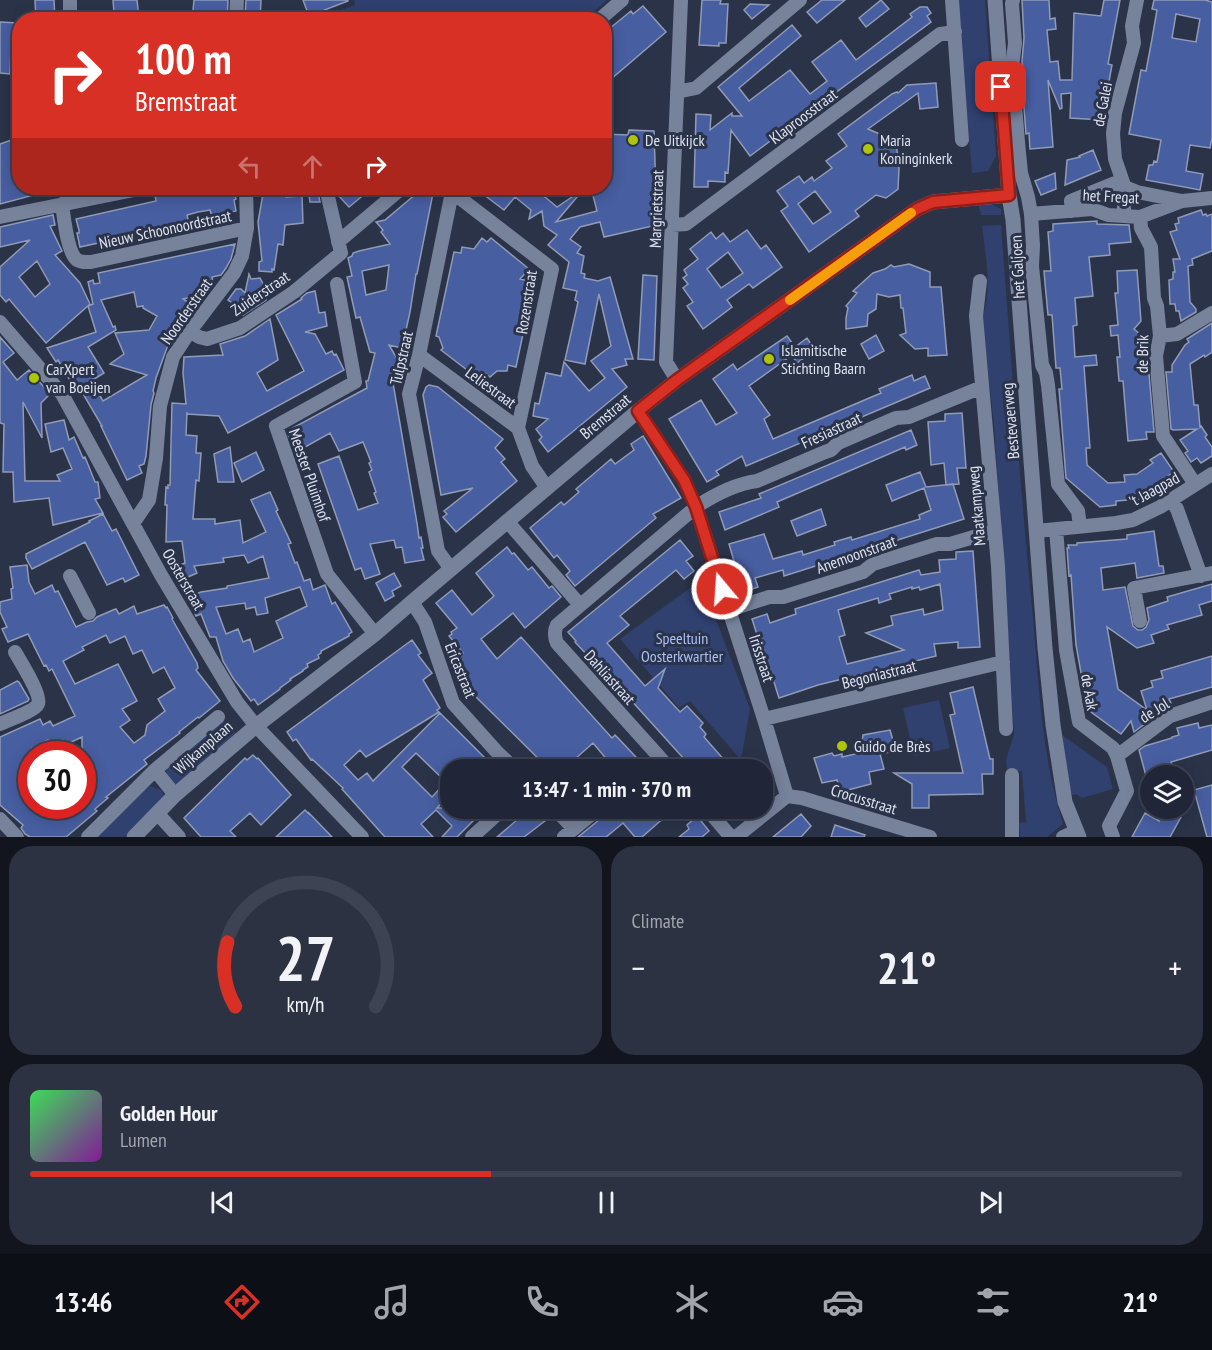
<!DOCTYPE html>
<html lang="en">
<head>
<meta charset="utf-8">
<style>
	body { margin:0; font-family:"PT Sans Narrow",sans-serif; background:#2d3242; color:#f1f3f6; height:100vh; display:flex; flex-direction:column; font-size:22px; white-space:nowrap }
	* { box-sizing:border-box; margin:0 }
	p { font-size:20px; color:#a2a5ad }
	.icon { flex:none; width:33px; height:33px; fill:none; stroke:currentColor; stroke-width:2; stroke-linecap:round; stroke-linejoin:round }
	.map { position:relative; height:837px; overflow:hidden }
	.panel { display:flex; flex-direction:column; gap:9px; padding:9px; background:#12151e; flex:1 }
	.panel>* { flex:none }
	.hud { position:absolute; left:12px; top:12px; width:600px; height:183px; border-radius:24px; box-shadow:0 3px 15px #0003,0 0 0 2px #3d4352; background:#d93025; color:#fff; overflow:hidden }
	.buttons { position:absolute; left:1140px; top:765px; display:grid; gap:12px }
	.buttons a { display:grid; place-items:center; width:54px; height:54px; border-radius:50%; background:#202637; box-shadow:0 3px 15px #0003,0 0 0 2px #3d4352; font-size:30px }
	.speed { position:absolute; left:18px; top:741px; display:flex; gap:12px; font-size:30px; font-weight:700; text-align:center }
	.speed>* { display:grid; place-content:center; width:78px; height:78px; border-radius:50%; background:#202637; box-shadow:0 3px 15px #0003,0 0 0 2px #3d4352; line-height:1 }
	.speed .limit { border:9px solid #d22; background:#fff; color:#111 }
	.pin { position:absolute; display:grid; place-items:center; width:51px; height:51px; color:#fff; margin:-26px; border-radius:12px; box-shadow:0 3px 9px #0006 }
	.me { position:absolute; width:66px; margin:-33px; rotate:342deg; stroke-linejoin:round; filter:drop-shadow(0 0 4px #0008) }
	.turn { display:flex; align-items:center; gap:21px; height:126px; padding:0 24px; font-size:27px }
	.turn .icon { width:78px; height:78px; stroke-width:2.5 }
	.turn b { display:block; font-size:42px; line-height:51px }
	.lanes { display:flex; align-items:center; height:57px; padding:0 24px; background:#0003; justify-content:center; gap:30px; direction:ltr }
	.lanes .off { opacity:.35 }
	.big { font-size:45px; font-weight:800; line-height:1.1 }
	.panel .tile { flex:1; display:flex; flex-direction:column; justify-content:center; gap:9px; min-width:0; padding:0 21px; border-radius:24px; background:#2d3242 }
	.panel .dial { align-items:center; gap:0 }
	.dial svg { height:156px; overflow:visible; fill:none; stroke:#3d4352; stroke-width:7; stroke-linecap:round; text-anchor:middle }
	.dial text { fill:#f1f3f6; stroke:none }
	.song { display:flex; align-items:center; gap:18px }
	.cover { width:72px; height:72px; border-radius:9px; background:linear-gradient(135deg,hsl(130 70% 55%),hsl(290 70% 35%)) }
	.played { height:6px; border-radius:3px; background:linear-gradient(90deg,#d93025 40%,#3d4352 40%) }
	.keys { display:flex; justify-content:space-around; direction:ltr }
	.heat { display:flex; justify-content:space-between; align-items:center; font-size:33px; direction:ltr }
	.panel .tiles { flex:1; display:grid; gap:9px; grid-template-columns:1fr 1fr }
	.tile:last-child { grid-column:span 2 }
	.trip { position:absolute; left:440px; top:759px; width:333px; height:60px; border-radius:24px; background:#202637; box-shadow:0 3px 15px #0003,0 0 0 2px #3d4352; font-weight:800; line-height:60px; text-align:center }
	.tabs { display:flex; height:96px; justify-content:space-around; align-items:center; background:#0d0f16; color:#a2a5ad }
	.tabs .icon { width:42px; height:42px }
	.tabs .active { color:#d93025 }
	.tabs b { font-size:27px; color:#f1f3f6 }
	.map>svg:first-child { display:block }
</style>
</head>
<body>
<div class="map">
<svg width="1212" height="837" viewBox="0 0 1212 837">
	<rect width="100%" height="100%" fill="#2b3349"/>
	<path fill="#30406f" d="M354,0H607L585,19H316L355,5Z
		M957,0H985L996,156L988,171L972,173Z
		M978,202H988L1001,209V215H981Z
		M1001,225C1011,356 1020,487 1033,618C1039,687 1042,758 1063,824L1047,837H1020L1019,823L1026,822L1022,771H1007L1006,760L1014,734L994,425L982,317C993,289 985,255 982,226Z
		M701,580L750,709L741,760L690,701L679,708L620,639Z
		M939,700L950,748L914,756L903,708Z
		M224,720L236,733L177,784H174L166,776L167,768Z
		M1062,735L1107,767L1113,789L1082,798L1076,794L1072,795L1067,776Z
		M150,786L161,790L165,797L125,837H96L144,790Z"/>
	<path fill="#475ea1" stroke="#909bb5" stroke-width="1.5" fill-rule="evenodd" d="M35,0H54L55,20H36Z
		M113,0H137L139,18L128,19L127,12L114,13Z
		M194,0H228L227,20H192Z
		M246,0H261L260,20H245Z
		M303,0H348V1L309,16Z
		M702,0H721L720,4H728L726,43H719V46L699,45Z
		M822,0H845L817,23L807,12Z
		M881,0L889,9L866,27L859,18Z
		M1022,0H1049L1050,19L1055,18L1056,29L1047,30L1050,62L1058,61L1060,80H1072L1074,13L1101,16L1104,0H1120L1108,64L1112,65L1102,120L1070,118L1071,93L1061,94L1062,108L1060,109L1048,80L1053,147L1030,149L1029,133L1026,134L1022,81H1024L1022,61L1024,38Z
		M1154,0H1205L1212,2V138L1210,148L1190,145L1186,171L1203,174L1200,190L1146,180L1149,165H1153L1154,161L1157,162L1161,140L1129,134L1141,70L1146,71L1152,39L1157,10L1152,9ZM1176,14L1200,19L1196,42L1172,38Z
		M750,4L769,5L752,19L744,10Z
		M643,6L666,32L604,85V33L631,11L633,14Z
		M920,7H927L931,13L927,16L931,22L750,156L731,130L728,173L725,172V182L708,181V187H694L696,114L711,115L710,130L732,113V116H742L718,87L792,25L801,36L739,88L749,101L790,70L810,94L827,81L812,62L841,40L856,60L912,17L910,14Z
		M0,22L18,23L17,49H11L10,74L0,73Z
		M936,83L938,107L920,109L918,93L868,129L896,141L899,169L898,189L886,198L876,195L855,211L859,216L809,252L781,211L788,206L777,191L799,176L804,183L812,177L814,181L832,168L826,161L847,146L838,134L892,94L897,92L898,93L907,85ZM815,191L831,212L813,224L798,204Z
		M629,130L654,131L657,225L604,237L600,222L580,227L570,239L581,247L577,253L584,256L581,273L585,274L584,278L598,281L610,277L633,359H625L627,365L612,369L627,387L548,452L539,440L542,437L536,429L548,419L533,416L535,403L539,404L546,373L561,376L564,362L589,391L605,378L591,361L611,346L599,294L585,364L565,360L578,302L575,300L577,291L563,288L569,262L548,245L557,235L544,226L542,211L529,219L531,210L515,197L504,210L475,188H530L539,195V192L557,207L575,195L577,197L556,222L597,211L591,188H604V134L628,135Z
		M20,137V151L16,153L20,162V188H44L45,192L0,204V144Z
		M1093,150L1101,170L1065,185L1067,160L1080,157L1079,156Z
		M1055,173L1056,189L1041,195L1035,181Z
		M190,188H234L236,199L234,200L236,211L231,212V215H228L229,218L213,220L210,210L198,212L187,215L189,223L80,247L77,233H79V230L76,219L156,201L155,195Z
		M264,188H285L286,197L302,196L303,223L285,225L283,245L278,244L274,270L272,269V272L259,271V262L262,261L258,222Z
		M308,188H317L320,202H310Z
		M335,188H372L349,207L336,193Z
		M423,188H434L417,274H416L410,312L402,348L389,345L399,362L393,383L417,523L419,538L421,537L423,548H421L424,560L405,563L402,547L396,548L394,540L370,544L380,574L365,579L361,568L355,570L318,464L339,456L358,510L378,503L374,493L376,492L369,472L372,470L369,463L371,462L363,442L339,451L330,433L298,451L296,447L294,448L292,446L287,431L367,388L366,381H368L375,353L370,352L360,317L356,318L347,277L352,276L348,258L352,256L353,253L359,251L390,244L381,232L383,230L376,222L385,220ZM389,265L386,290L366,295L362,271Z
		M1201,210L1203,215L1206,214L1207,216L1212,214V251L1192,259L1193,265L1188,266L1190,302L1196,309V312L1181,321L1179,311H1176L1175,304H1170L1169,280L1173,279V272H1175L1173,259H1180L1170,232L1177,230L1175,224L1179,223L1178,218Z
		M53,215L55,225L50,226L62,251L55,255L80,283L90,304L46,343L9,299L6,302L0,295V267L30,240L0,247V227ZM37,261L50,284L35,297L19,277Z
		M1097,221V224L1129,225L1131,242L1109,244L1110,255L1089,257L1093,296L1075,298L1077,325L1073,326L1075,357L1096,355L1097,365L1084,366L1090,448H1086L1087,465L1108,483L1125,482L1124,475L1137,474L1153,463L1150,460L1161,453L1174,472L1168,476L1172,483L1143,504L1141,499L1116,501V505L1100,507L1066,478L1059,389H1062L1060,368H1056L1052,315H1048L1045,283L1044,271H1051L1048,232L1053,231V224Z
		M747,230L761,249L766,245L782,267L753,288L749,284L727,300L732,307L703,329L687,306L693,302L683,288L688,284L683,278L687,275L684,270L698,259L690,249L711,232L716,239L723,233L730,242ZM728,252L743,273L721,288L707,269Z
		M482,238L487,242L491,238L529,269L520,279L534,282L516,367L508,365L507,371H497L490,377L485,373L480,380L441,350L443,348L439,337L436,336L454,252L461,253L462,247L474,249Z
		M235,244L231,259L226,268L221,275L212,277L213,282L207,283L209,291L207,293L183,299L196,307L170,346L168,345L156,378L153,391L154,393L151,405L146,456L144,464L139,466L142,473L127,480L101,426H102L75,380L71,382L58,360L56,362L47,348L96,332L88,306L93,304L88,282L93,280L94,284L100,283L98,273ZM134,292L137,307L143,306V308L157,316L149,330L115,333L124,354L110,364L147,375L103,401L91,381L104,373L88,347L116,330L115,326L113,327L101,300Z
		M909,264L930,272V287H941L947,355L928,356V348L915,349L900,335L906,333L903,308H901L900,295L889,297L877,294L876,309L868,314L867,326L846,329V318L848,308L846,306L857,293L853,291L873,273L885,269L891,265L894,267Z
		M1137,270L1141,321L1134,329L1142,336L1143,341L1140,344L1141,367L1142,374H1149L1154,432H1146L1147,439L1128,441L1123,381H1119L1117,357H1120L1118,335L1111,336L1110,326L1118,325L1115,293H1118L1117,271Z
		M249,274L251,279L260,278L268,293L266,294V300L243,315L233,307L235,305L228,300L236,289H241L245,293Z
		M643,275L657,276L654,360L638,359Z
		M315,291L319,313L325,312L327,326L305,332L315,334L326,354L332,351L334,355L336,354L344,370L228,433L219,416L187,414V412L186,435L197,436L196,453H201L199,481L196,480L193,519H215V524L240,520L243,543L266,532L251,500L270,492L278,510L276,511L291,543L288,544L295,563L297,562L304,581L310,579L313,590L325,585L332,604L335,602L352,632L349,634V636L321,651V653L318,655L319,658L307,664L308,667L303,670V671L290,679L291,680L280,688V689L258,705L254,699L251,701L233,678L223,661L216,637H210L201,614L196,616L188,597L201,592L227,588V586L269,578L263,556L248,563L244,555L223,558L224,562L194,566L197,573L181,580L175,567L185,563L182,541L166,542L167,505H165L166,487L168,488V485H170L172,403L186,404L183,373L184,357L223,355L220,344L245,336L270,319L278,360L257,373L267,391L304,371L276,315L302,299L301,298L307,293ZM300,587L307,606L276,621L283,638L254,652L250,639L243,642L238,629L226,634L216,607L245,603L246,609L255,607L257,615L268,613L265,598Z
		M1212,323V352L1205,357L1204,355L1190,364L1194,405H1198L1200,427L1201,426L1207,435L1205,437L1212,447V456L1201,463L1197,458L1191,462L1185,453L1188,451L1180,440L1197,429L1173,430L1171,429L1166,372H1172V365L1185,345L1189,342L1187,339Z
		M876,335L884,351L869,359L861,344Z
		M787,336L795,347L807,338L815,350L797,363L792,355L749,386L770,415L764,419L773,439L881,393L879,389L912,375L914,381L925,376L930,388L746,466L742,456L716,471L719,475L707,482L669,419L701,400L716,425L737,413L713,379L733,364L737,370Z
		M0,337L14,353L3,362L17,380L29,370L50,394L41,403L42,438L23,402L25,481H60L57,475L72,469L63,448L51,452L45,424L64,420L69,440L74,437L83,458L85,457L95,482H98L100,498L95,499L103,513L53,525L49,498L14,502L13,472H3L4,424L0,423Z
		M429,385L438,387L503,439L495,448L505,459L501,462L517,481L456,532L443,517L447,514L444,511L473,488L441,495L423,395L426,387Z
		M962,413L966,468H957L959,484L946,485L944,463L931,465L928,422L945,421V414Z
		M911,430L917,445L906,450L905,447L777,502L779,507L725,530L719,512L761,498L759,494Z
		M643,436L681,498L653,514L656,518L575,586L566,575L570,571L557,555L554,558L530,528L561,502L564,505L579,492L576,489L611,459L615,464L634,450L631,444Z
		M230,447L234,482H218L214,454Z
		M256,452L264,470L242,482L234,463Z
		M920,472L926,487L953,484L964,519L784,576L783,570L755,578L758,587L743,592L729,544L764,534L773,559L802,551L803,555L835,545L834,542L851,537L852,540L920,519L919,515L931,510L924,488L892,501L886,485Z
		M821,509L826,525L797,536L791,521Z
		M103,514L112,531L116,529L139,575L125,582L123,578L107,585L85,542L32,569L26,558V554L90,522L89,521Z
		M1154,531L1159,566H1163L1164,573L1137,578L1135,563L1101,568L1103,590L1125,587L1133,626L1138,630H1142L1146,627L1149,620L1147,608L1168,601L1167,597L1212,584V601L1199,605L1202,615L1167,625L1169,629L1151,635L1154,643L1137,648L1107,627L1118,689L1147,710L1141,691L1153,687L1151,681L1163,678L1161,671L1212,656V687L1169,699L1171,703L1159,707L1161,712L1151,716L1146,723L1134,732L1131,721L1121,734L1091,712L1089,700L1086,701L1076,645L1071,575L1069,576L1067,548H1069L1068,545H1077V543L1127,539V535Z
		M680,540L693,556L686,561L694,571L684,579L676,570L620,616L629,625L607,643L645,686L665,669L658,688L680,712L687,706L703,723L700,727L706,734L704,737L733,770H694L592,657L590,658L575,642L576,641L568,632Z
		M507,547L512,554L514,553L528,570L532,567L549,588L552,586L561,597L525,628L513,613L481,639L497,659L521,637L612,738L615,735L619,739L648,770H600L609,762L593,743L575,759L585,770H550L470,691L458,655L463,653L449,636L452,634L451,632L457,628L436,603L452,590L472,615L494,596L476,573Z
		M973,551L980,647L958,648V642L934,644L936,656L818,685L779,698L762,644H760L752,619L767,614L770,623L796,614L795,609L919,570L921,575L940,572L939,560L956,559V552ZM940,584L943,610L924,615L923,609L891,616L893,625L866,633L904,650L847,664L839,637L845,635L838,610L878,598L879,603L891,599L889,594L912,587V589L919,587L920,590Z
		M27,565L29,582L35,594L52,585L55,592L58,591L76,627L87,622L93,621L97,617L113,610L116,609L119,614L134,606L137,614L164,605L166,608L167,607L173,618L172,619L197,663L198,668L196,670L220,701L199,718L198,717L179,732L180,733L144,760L147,764L106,797L108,798L95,809L97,811L66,837H30L25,834L21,828L23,825L0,805V737L40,719L43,725L50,721L53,726L75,716L52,669L49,671L46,665L44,666L28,634L8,642L2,629L7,627L0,612V602L12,599L11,589L13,588L10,567ZM106,635L110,643L125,636L133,654L142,650L153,673L164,667L175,688L158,699L165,711L147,725L145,735L134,743L120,727L130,720L122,709L137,701L118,664L75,684L63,661L84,650L82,647ZM82,737V806H32V748L48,740L51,745L63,740L65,745Z
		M394,573L401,586L392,591L394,596L385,601L376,583Z
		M412,640L421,653L418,655L432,673L423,680L440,708L437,710L439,712L366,757L360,750L344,765L358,780L367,773L373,781L440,713L497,770H450V795L437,808H486L457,837H442L452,826L436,810L421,824L433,837H385L342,789L343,788L312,759L311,760L296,739L293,741L287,732ZM416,753L446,782L432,797L402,767Z
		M17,681L19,682L29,699L28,701L0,714V690Z
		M973,687L990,759H993V774H982L983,794L929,795V808H912V784L894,773H963L950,715L955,714L950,693Z
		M1198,723L1199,728L1212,725V750L1171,762L1173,768L1162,771L1164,776H1146L1139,750L1145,746L1172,738V737L1179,735L1177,728Z
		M890,730L896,751L880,754L884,769L869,772L871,784L840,792L837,780L822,783L814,758L832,753L834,756L842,754V757L860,753L863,735Z
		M253,755L257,759L258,758L291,795L261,825L250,813L230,831L236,837H201L184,818L245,758L247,760Z
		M1212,785V837H1207L1194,790Z
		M531,808H544L550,817L524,837H497Z
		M608,808H675L642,837H635L623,823L606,837H578L605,815Z
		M1156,808H1165L1181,817L1170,837H1132L1145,813L1159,821Z
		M305,810L309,814V813L332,837H276Z
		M801,814L811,826L801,837H773Z
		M697,816L709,831L702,837H679L689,829L687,825Z
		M835,825L865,835L864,837H831Z"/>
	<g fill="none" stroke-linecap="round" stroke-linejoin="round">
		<path stroke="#77829b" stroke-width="14" d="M70,0V20
			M952,0L962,140
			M1013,0L1012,4L1015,43L1012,67L1018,142L1021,173L1028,197L1031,214L1033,246L1032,266L1042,365L1046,373L1048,385L1058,484L1078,511L1080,526
			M236,20L237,0
			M599,20L622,0
			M677,92L696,88L800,0
			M449,188L452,192L419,355L409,394L438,551L451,569
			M452,192L552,269L518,428
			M62,204C64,217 67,252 77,260C82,263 86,262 91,262L247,228
			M1072,211L1071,201L1115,183L1137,192L1182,201
			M1031,214L1092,209L1108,215L1140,217L1182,201L1212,198
			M1124,215V185L1115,159L1113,134L1115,113L1134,43L1132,26L1137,0
			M0,217L144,188
			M1140,217L1141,228L1151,247L1154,298L1157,306L1160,336L1156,356L1163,436L1195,484
			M672,225L686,224L940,34L955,32
			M338,242L402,188
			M980,281L976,316L998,566L1006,729
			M337,284L355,382L276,426L327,574L375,634
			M0,322L62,394L161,575L237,702L256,726L362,837
			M190,331L199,337L207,339L240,328L294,292L341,253L326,188
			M1160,336L1177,334L1212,313
			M419,355L518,428L532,466L547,488
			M677,380L666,362L681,0
			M638,411L684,480L696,507L764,719L787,796
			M1171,500L1177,509L1201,576
			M507,521L580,605
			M134,522L149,500L156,458L160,406L173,357L190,331L234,273L242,256L247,228L246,188
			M1056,529L1066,650L1079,722L1113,748L1117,756L1127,791L1109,826L1113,837
			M1037,531L1116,523L1133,520L1160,507L1212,474
			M70,576L89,613
			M412,602L425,622L453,703L496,751L516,770
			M729,610L769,597H783L863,572L873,564L937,544H950L994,531
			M1140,621L1134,588L1212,573
			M764,719L1003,662
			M0,724C8,720 35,711 38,704C42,695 20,661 15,652
			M1117,756L1170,716L1212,702
			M155,770L175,795
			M671,770L557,643C554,636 554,631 557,625L696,507C714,495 735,484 757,481L825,452L831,450L838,443L896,418L909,417L982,387
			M1012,775V837
			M787,796L802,798L930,837
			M554,808L574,829
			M706,808L731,837
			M157,813L179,837
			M0,819L17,837
			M88,837L155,770L218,717
			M472,837L504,808
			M564,837L599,808
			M736,837L787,796
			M1063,837L1076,831"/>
		<path stroke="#77829b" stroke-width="15" d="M995,0L1009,195L1013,220L1045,648L1053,725L1065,802L1079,837
			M134,837L175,795L256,726L375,634L412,602L638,411L677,380L917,209L933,202L1009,195"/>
	</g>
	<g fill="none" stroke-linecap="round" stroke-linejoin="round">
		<defs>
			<path id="route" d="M722,589L696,507L684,480L638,411L677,380L917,209L933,202L1009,195L1001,87"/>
		</defs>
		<use href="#route" stroke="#8d1f18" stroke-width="15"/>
		<use href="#route" stroke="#d93025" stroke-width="10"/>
		<path stroke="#f59e0b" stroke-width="10" d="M790,300L911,213"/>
	</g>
	<g fill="#aec509" stroke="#2b3349" stroke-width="2">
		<circle cx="633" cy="140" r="6"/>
		<circle cx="868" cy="149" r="6"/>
		<circle cx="769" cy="359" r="6"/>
		<circle cx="34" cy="378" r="6"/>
		<circle cx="842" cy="746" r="6"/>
	</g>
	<g text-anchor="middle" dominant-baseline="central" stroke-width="6" stroke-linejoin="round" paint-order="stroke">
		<g font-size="16" fill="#dee3f1" stroke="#2b3349">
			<text transform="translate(1102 104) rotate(-79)">de Galei</text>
			<text transform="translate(803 116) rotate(-37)">Klaproosstraat</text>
			<text transform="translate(1111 196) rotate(3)">het Fregat</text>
			<text transform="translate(656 209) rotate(-88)">Margrietstraat</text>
			<text transform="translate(165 229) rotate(-12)">Nieuw Schoonoordstraat</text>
			<text transform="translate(1017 267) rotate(-93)">het Galjoen</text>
			<text transform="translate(260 293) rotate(-34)">Zuiderstraat</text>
			<text transform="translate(526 302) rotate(-81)">Rozenstraat</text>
			<text transform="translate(186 311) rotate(-55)">Noorderstraat</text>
			<text transform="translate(1142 354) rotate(-89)">de Brik</text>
			<text transform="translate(401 358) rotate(-77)">Tulpstraat</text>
			<text transform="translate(491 387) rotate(36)">Leliestraat</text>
			<text transform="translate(605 416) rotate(-40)">Bremstraat</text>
			<text transform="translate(1010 421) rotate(-95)">Bestevaerweg</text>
			<text transform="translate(831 430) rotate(-25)">Fresiastraat</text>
			<text transform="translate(310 475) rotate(71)">Meester Pluimhof</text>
			<text transform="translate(1154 489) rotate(-29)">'t Jaagpad</text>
			<text transform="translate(976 506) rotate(-95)">Maatkampweg</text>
			<text transform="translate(856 554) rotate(-20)">Anemoonstraat</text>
			<text transform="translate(184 579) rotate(60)">Oosterstraat</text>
			<text transform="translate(762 658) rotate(72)">Irisstraat</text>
			<text transform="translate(461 670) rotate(68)">Ericastraat</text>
			<text transform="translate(879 674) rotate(-14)">Begoniastraat</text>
			<text transform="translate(610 677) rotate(48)">Dahliastraat</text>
			<text transform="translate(1090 692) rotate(80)">de Aak</text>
			<text transform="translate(1154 710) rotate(-32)">de Jol</text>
			<text transform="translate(203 747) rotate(-41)">Wijkamplaan</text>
			<text transform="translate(864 799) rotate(17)">Crocusstraat</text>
		</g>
		<g font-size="16" fill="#dee3f1" stroke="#2b3349" text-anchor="start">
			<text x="645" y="140">De Uitkijck</text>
			<text x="880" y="140">Maria<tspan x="880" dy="18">Koninginkerk</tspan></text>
			<text x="781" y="350">Islamitische<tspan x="781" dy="18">Stichting Baarn</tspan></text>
			<text x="46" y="369">CarXpert<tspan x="46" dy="18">van Boeijen</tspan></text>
			<text x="854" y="746">Guido de Brès</text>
		</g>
		<g font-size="16" fill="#abc1fa" stroke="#2b3349">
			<text x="682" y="638">Speeltuin<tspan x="682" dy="18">Oosterkwartier</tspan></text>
		</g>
	</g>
</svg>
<div class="buttons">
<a><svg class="icon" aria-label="layers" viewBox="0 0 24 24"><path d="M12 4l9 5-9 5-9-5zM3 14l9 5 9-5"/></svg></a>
</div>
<div class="speed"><div class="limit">30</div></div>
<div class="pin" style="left:1001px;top:87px;background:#d93025"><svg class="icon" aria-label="arrive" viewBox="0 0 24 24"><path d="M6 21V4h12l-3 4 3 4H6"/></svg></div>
<svg class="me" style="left:722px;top:589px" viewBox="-20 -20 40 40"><circle r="17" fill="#d93025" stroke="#fff" stroke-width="3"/><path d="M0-11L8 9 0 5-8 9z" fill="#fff"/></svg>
<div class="trip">13:47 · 1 min · 370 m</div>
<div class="hud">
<div class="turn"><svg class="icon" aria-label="right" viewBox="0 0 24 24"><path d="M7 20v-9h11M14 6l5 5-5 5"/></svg><div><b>100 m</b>Bremstraat</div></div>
<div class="lanes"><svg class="icon off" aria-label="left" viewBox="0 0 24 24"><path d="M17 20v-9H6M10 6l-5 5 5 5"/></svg><svg class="icon off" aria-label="ahead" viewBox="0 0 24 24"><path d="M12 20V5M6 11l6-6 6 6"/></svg><svg class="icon" aria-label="right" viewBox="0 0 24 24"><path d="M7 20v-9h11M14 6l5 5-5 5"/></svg></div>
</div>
</div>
<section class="panel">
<div class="tiles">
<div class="tile dial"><svg viewBox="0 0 100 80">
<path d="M14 69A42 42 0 1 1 86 69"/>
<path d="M14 69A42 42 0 0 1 10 36" stroke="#d93025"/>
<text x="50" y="56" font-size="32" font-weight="700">27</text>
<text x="50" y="72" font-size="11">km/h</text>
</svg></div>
<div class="tile"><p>Climate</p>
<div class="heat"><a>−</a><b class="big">21°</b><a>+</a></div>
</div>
<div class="tile">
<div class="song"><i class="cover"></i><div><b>Golden Hour</b><p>Lumen</p></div></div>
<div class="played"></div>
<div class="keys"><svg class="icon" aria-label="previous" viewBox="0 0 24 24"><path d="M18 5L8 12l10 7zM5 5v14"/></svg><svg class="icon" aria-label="pause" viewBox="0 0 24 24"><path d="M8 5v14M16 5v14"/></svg><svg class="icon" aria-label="next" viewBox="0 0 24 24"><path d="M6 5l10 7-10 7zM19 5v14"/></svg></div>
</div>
</div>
</section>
<nav class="tabs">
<b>13:46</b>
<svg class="icon active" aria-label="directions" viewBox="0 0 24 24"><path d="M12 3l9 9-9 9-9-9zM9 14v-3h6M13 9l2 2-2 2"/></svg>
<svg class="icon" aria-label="music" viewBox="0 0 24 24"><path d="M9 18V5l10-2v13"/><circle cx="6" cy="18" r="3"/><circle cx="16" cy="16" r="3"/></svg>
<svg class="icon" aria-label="phone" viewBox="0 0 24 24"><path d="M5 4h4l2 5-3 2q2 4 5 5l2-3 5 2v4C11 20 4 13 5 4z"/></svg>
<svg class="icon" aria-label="climate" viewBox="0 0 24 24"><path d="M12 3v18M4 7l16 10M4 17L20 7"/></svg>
<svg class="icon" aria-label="car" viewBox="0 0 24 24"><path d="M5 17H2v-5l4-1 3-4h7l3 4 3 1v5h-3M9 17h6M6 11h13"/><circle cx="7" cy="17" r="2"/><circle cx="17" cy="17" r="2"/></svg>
<svg class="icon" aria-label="filters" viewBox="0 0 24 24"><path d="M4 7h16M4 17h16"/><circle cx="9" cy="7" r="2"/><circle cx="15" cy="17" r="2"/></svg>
<b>21°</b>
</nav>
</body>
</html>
